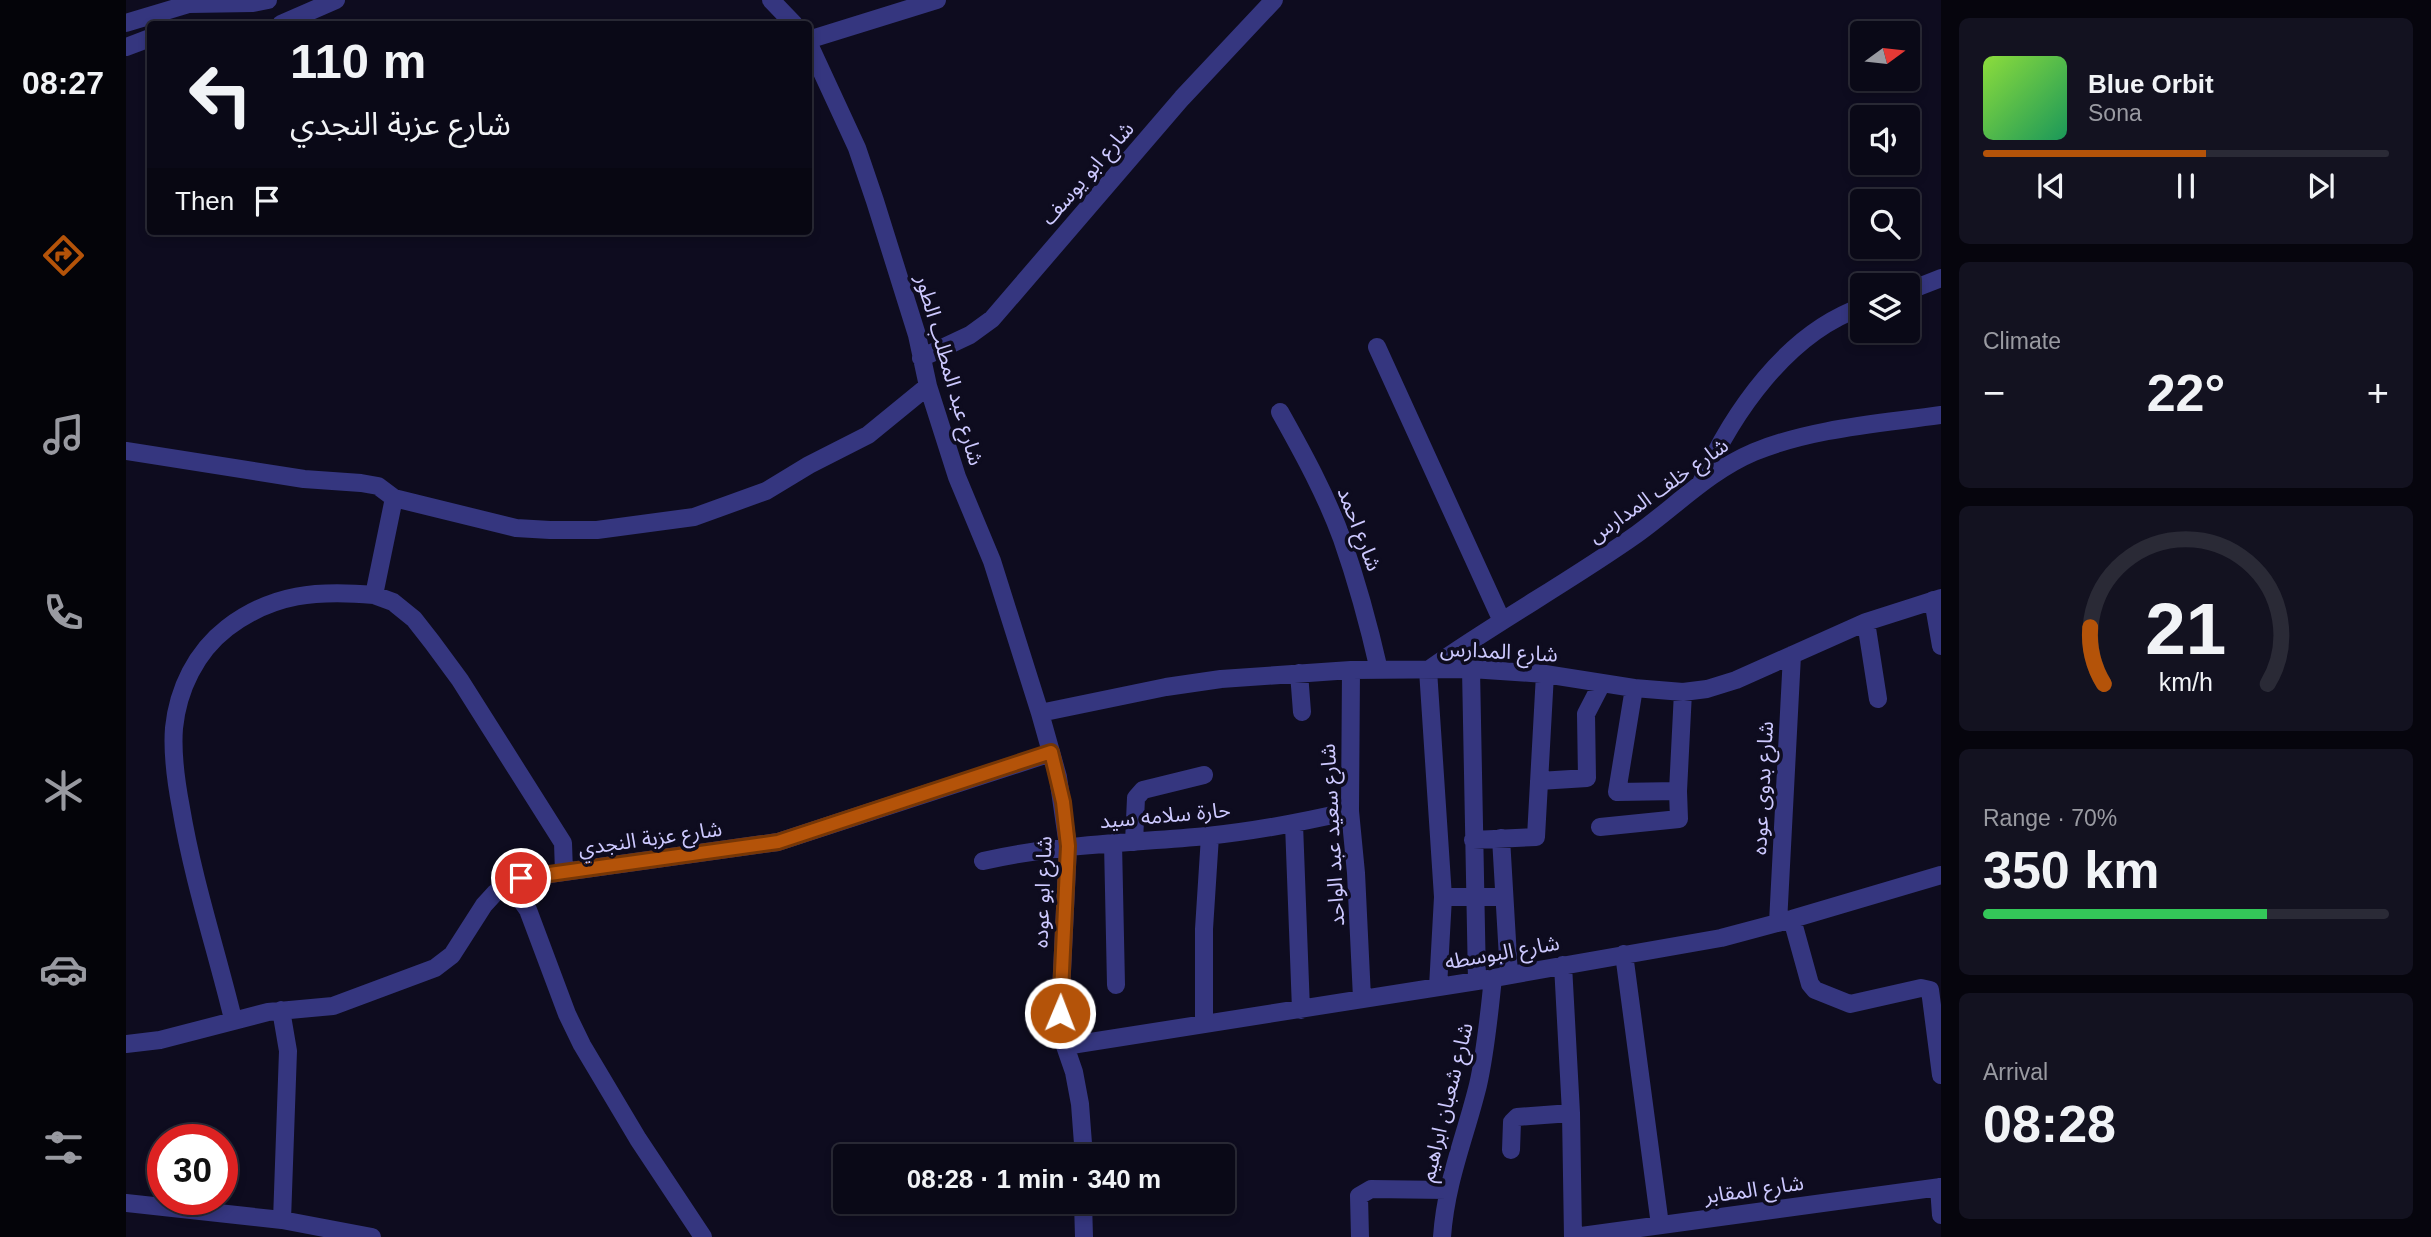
<!DOCTYPE html>
<html lang="en">
<head>
<meta charset="utf-8">
<style>
	body { margin:0; font-family:Helvetica,"Noto Sans Arabic",sans-serif; background:#131220; color:#f1f3f6; height:100vh; display:flex; flex-direction:column; font-size:26px; white-space:nowrap }
	* { box-sizing:border-box; margin:0 }
	p { font-size:23px; color:#999aa1 }
	.icon { flex:none; width:38px; height:38px; fill:none; stroke:currentColor; stroke-width:2; stroke-linecap:round; stroke-linejoin:round }
	.map { position:relative; flex:1; overflow:hidden }
	.drawer { display:flex; flex-direction:column; gap:18px; padding:18px; background:#06050d; width:490px }
	.drawer>* { flex:none }
	.hud { position:absolute; left:21px; top:21px; width:665px; height:214px; border-radius:7px; box-shadow:0 4px 10px #0003,0 0 0 2px #2a2a36; background:#0a0917; color:#f1f3f6; overflow:hidden }
	.needle { width:46px; rotate:75deg }
	.tools { position:absolute; left:1724px; top:21px; display:grid; gap:14px }
	.tools a { display:grid; place-items:center; width:70px; height:70px; border-radius:7px; background:#0a0917; box-shadow:0 4px 10px #0003,0 0 0 2px #2a2a36; font-size:35px }
	.speed { position:absolute; left:21px; top:1124px; display:flex; gap:14px; font-size:35px; font-weight:700; text-align:center }
	.speed>* { display:grid; place-content:center; width:91px; height:91px; border-radius:50%; background:#0a0917; box-shadow:0 4px 10px #0003,0 0 0 2px #2a2a36; line-height:1 }
	.speed .limit { border:10px solid #d22; background:#fff; color:#111 }
	.pin { position:absolute; display:grid; place-items:center; width:60px; height:60px; color:#fff; margin:-30px; border:4px solid #fff; border-radius:50%; box-shadow:0 2px 7px #0007 }
	.me { position:absolute; width:77px; margin:-38px; rotate:1deg; stroke-linejoin:round; filter:drop-shadow(0 0 5px #0008) }
	.turn { display:flex; align-items:center; gap:24px; height:147px; padding:0 28px; font-size:32px }
	.turn .icon { width:91px; height:91px; stroke-width:2.5 }
	.turn b { display:block; font-size:49px; line-height:60px }
	.then { display:flex; align-items:center; height:66px; padding:0 28px; background:#0003; gap:14px; font-size:26px }
	.big { font-size:52px; font-weight:700; line-height:1.1 }
	.drawer .widget { flex:1; display:flex; flex-direction:column; justify-content:center; gap:10px; min-width:0; padding:0 24px; border-radius:10px; background:#131220 }
	.drawer .dial { align-items:center; gap:0 }
	.dial svg { height:182px; overflow:visible; fill:none; stroke:#2a2a36; stroke-width:7; stroke-linecap:round; text-anchor:middle }
	.dial text { fill:#f1f3f6; stroke:none }
	.song { display:flex; align-items:center; gap:21px }
	.cover { width:84px; height:84px; border-radius:10px; background:linear-gradient(135deg,hsl(90 70% 55%),hsl(150 70% 35%)) }
	.played { height:7px; border-radius:4px; background:linear-gradient(90deg,#b45309 55%,#2a2a36 55%) }
	.keys { display:flex; justify-content:space-around; direction:ltr }
	.heat { display:flex; justify-content:space-between; align-items:center; font-size:38px; direction:ltr }
	.charge { height:10px; border-radius:5px; background:linear-gradient(90deg,#34c759 70%,#2a2a36 0) }
	.trip { position:absolute; left:707px; top:1144px; width:402px; height:70px; border-radius:7px; background:#0a0917; box-shadow:0 4px 10px #0003,0 0 0 2px #2a2a36; font-weight:700; line-height:70px; text-align:center }
	main { display:flex; flex:1; min-height:0 }
	.tab-bar { display:flex; flex-direction:column; width:126px; justify-content:space-around; align-items:center; background:#040409; color:#999aa1 }
	.tab-bar .icon { width:49px; height:49px }
	.tab-bar .selected { color:#b45309 }
	.tab-bar b { font-size:32px; color:#f1f3f6 }
	.map>svg:first-child { display:block }
</style>
</head>
<body>
<main>
<nav class="tab-bar">
<b>08:27</b>
<svg class="icon selected" aria-label="directions" viewBox="0 0 24 24"><path d="M12 3l9 9-9 9-9-9zM9 14v-3h6M13 9l2 2-2 2"/></svg>
<svg class="icon" aria-label="music" viewBox="0 0 24 24"><path d="M9 18V5l10-2v13"/><circle cx="6" cy="18" r="3"/><circle cx="16" cy="16" r="3"/></svg>
<svg class="icon" aria-label="phone" viewBox="0 0 24 24"><path d="M5 4h4l2 5-3 2q2 4 5 5l2-3 5 2v4C11 20 4 13 5 4z"/></svg>
<svg class="icon" aria-label="climate" viewBox="0 0 24 24"><path d="M12 3v18M4 7l16 10M4 17L20 7"/></svg>
<svg class="icon" aria-label="car" viewBox="0 0 24 24"><path d="M5 17H2v-5l4-1 3-4h7l3 4 3 1v5h-3M9 17h6M6 11h13"/><circle cx="7" cy="17" r="2"/><circle cx="17" cy="17" r="2"/></svg>
<svg class="icon" aria-label="filters" viewBox="0 0 24 24"><path d="M4 7h16M4 17h16"/><circle cx="9" cy="7" r="2"/><circle cx="15" cy="17" r="2"/></svg>
</nav>
<div class="map">
<svg width="1815" height="1237" viewBox="0 0 1815 1237">
	<rect width="100%" height="100%" fill="#0e0c1f"/>
	<g fill="none" stroke-linecap="round" stroke-linejoin="round">
		<path stroke="#35367f" stroke-width="18" d="M645,0L668,24
			M0,23L63,4L127,3L142,0
			M155,24L210,0
			M682,40L811,0
			M682,42L731,148L749,201L791,335L802,386L831,477L866,561L914,713L932,777L942,846L934,1013L939,1046L948,1072L954,1104L958,1157
			M0,47L24,38
			M1782,291L1815,278
			M1251,347L1375,619
			M795,358L844,335L866,319L1056,98L1148,0
			M1154,412C1177,453 1200,495 1216,539C1231,582 1243,626 1253,670
			M0,451L178,479L235,483L252,486L268,498L390,528L424,530H471L568,517L640,491L683,465L742,435L802,386
			M1575,483C1606,413 1661,333 1736,307
			M248,595L267,602L288,619L306,642L334,680L437,843L438,872
			M1807,600L1815,646
			M1740,622L1752,699
			M1345,669L1351,981
			M1225,670L1224,811L1230,873L1236,998
			M1173,673L1176,712
			M1508,688L1491,792L1552,791
			M914,713L1040,687L1095,679L1225,670L1345,669L1419,674L1508,688L1557,692L1581,689L1610,680L1740,622L1815,598
			M1413,781L1461,778L1460,714L1476,683
			M1168,824L1175,1010
			M1474,827L1553,819L1552,791L1557,692
			M1375,838L1383,975
			M1347,840L1410,837L1419,674
			M1008,842L1010,798L1017,790L1078,775
			M987,843L990,985
			M857,861C931,844 1006,843 1081,836C1129,831 1177,822 1224,811
			M383,883L402,910L441,1014L456,1045L512,1139L577,1237
			M1317,897H1378
			M1666,919L1684,984L1689,990L1724,1004L1795,988L1804,990L1815,1075
			M1652,923L1666,655
			M1498,954L1534,1225
			M1437,965L1445,1113L1447,1237
			M1312,987L1317,897L1302,670C1370,622 1443,582 1511,534C1550,506 1583,471 1628,452C1687,428 1752,424 1815,415
			M155,1010L162,1051L156,1220
			M107,1019C90,949 67,880 55,808C50,782 46,754 48,728C52,689 70,652 101,628C147,593 192,590 248,595L268,498
			M1078,1024V929L1084,836
			M0,1044L34,1040L142,1012L207,1006L309,968L326,955L358,905L369,893L383,883L395,878L652,842L925,753
			M939,1046L1351,981L1595,938L1666,919L1815,875
			M1385,1150L1386,1122L1391,1117L1445,1113
			M1813,1187L1815,1215
			M957,1202L958,1237
			M0,1203L156,1220L246,1237
			M1234,1237L1233,1196L1245,1189L1321,1190
			M1316,1237C1320,1181 1339,1138 1352,1085C1360,1050 1363,1014 1367,978
			M1448,1237L1815,1187"/>
	</g>
	<g fill="none" stroke-linecap="round" stroke-linejoin="round">
		<defs>
			<path id="route" d="M395,878L652,842L925,752L937,802L942,846L934,1013"/>
		</defs>
		<use href="#route" stroke="#753606" stroke-width="18"/>
		<use href="#route" stroke="#b45309" stroke-width="12"/>
	</g>
	<g text-anchor="middle" dominant-baseline="central" stroke-width="7" stroke-linejoin="round" paint-order="stroke">
		<g font-size="21" fill="#cdc9ff" stroke="#0e0c1f">
			<text transform="translate(961 173) rotate(-49)">شارع ابو يوسف</text>
			<text transform="translate(824 370) rotate(74)">شارع عبد المطلب الطور</text>
			<text transform="translate(1532 490) rotate(-35)">شارع خلف المدارس</text>
			<text transform="translate(1234 529) rotate(69)">شارع احمد</text>
			<text transform="translate(1373 651) rotate(3)">شارع المدارس</text>
			<text transform="translate(1636 788) rotate(-87)">شارع بدوى عوده</text>
			<text transform="translate(1039 815) rotate(-5)">حارة سلامه سيد</text>
			<text transform="translate(1206 835) rotate(-93)">شارع سعيد عبد الواحد</text>
			<text transform="translate(524 838) rotate(-8)">شارع عزبة النجدي</text>
			<text transform="translate(916 892) rotate(-88)">شارع ابو عوده</text>
			<text transform="translate(1376 952) rotate(-10)">شارع البوسطه</text>
			<text transform="translate(1320 1102) rotate(-76)">شارع شعبان ابراهيم</text>
			<text transform="translate(1628 1189) rotate(-8)">شارع المقابر</text>
		</g>
	</g>
</svg>
<div class="tools">
<a><svg class="needle" viewBox="-14 -14 28 28"><path d="M0-13l5 13h-10z" fill="#e53935"/><path d="M0 13l5-13h-10z" fill="#999aa1"/></svg></a>
<a><svg class="icon" aria-label="sound" viewBox="0 0 24 24"><path d="M4 9h4l5-4v14l-5-4H4zM17 9q2 3 0 6"/></svg></a>
<a><svg class="icon" aria-label="search" viewBox="0 0 24 24"><circle cx="10" cy="10" r="6"/><path d="M15 15l6 6"/></svg></a>
<a><svg class="icon" aria-label="layers" viewBox="0 0 24 24"><path d="M12 4l9 5-9 5-9-5zM3 14l9 5 9-5"/></svg></a>
</div>
<div class="speed"><div class="limit">30</div></div>
<div class="pin" style="left:395px;top:878px;background:#d93025"><svg class="icon" aria-label="arrive" viewBox="0 0 24 24"><path d="M6 21V4h12l-3 4 3 4H6"/></svg></div>
<svg class="me" style="left:934px;top:1013px" viewBox="-20 -20 40 40"><circle r="17" fill="#b45309" stroke="#fff" stroke-width="3"/><path d="M0-11L8 9 0 5-8 9z" fill="#fff"/></svg>
<div class="trip">08:28 · 1 min · 340 m</div>
<div class="hud">
<div class="turn"><svg class="icon" aria-label="left" viewBox="0 0 24 24"><path d="M17 20v-9H6M10 6l-5 5 5 5"/></svg><div><b>110 m</b>شارع عزبة النجدي</div></div>
<div class="then">Then<svg class="icon" aria-label="arrive" viewBox="0 0 24 24"><path d="M6 21V4h12l-3 4 3 4H6"/></svg></div>
</div>
</div>
<section class="drawer">
<div class="widget">
<div class="song"><i class="cover"></i><div><b>Blue Orbit</b><p>Sona</p></div></div>
<div class="played"></div>
<div class="keys"><svg class="icon" aria-label="previous" viewBox="0 0 24 24"><path d="M18 5L8 12l10 7zM5 5v14"/></svg><svg class="icon" aria-label="pause" viewBox="0 0 24 24"><path d="M8 5v14M16 5v14"/></svg><svg class="icon" aria-label="next" viewBox="0 0 24 24"><path d="M6 5l10 7-10 7zM19 5v14"/></svg></div>
</div>
<div class="widget"><p>Climate</p>
<div class="heat"><a>−</a><b class="big">22°</b><a>+</a></div>
</div>
<div class="widget dial"><svg viewBox="0 0 100 80">
<path d="M14 69A42 42 0 1 1 86 69"/>
<path d="M14 69A42 42 0 0 1 8 44" stroke="#b45309"/>
<text x="50" y="56" font-size="32" font-weight="700">21</text>
<text x="50" y="72" font-size="11">km/h</text>
</svg></div>
<div class="widget"><p>Range · 70%</p><b class="big">350 km</b><div class="charge"></div></div>
<div class="widget"><p>Arrival</p><b class="big">08:28</b></div>
</section>
</main>
</body>
</html>
